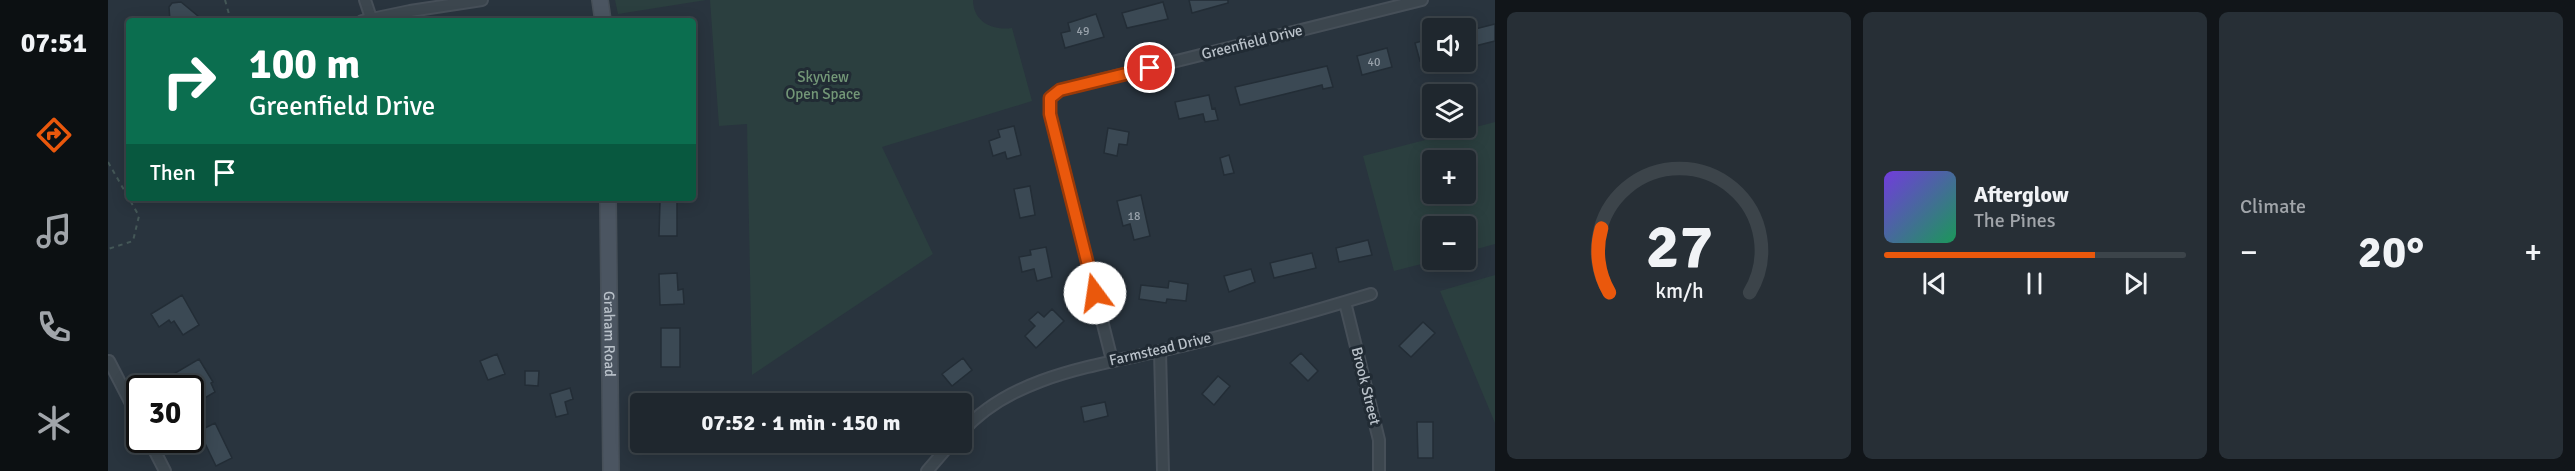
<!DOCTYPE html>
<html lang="en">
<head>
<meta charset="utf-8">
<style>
	body { margin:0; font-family:Signika,sans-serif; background:#272f36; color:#f1f3f6; height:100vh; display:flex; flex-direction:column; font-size:22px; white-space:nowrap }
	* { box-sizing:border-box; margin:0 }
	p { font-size:20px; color:#a1a5aa }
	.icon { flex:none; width:33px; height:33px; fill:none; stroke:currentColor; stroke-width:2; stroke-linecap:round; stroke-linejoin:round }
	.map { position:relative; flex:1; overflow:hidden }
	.side { display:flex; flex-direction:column; gap:12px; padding:12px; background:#111519; width:1080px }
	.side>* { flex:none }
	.top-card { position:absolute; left:18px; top:18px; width:570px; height:183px; border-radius:6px; box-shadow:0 3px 15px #0003,0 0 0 2px #3c444a; background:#0b6e4f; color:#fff; overflow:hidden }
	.buttons { position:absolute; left:1314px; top:18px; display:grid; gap:12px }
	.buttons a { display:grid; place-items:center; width:54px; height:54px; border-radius:6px; background:#1f272e; box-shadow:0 3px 15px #0003,0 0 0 2px #3c444a; font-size:30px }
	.speed { position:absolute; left:18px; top:375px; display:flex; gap:12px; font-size:30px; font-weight:700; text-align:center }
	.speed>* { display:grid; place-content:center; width:78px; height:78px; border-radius:50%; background:#1f272e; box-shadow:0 3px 15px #0003,0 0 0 2px #3c444a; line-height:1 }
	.speed .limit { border:3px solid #111; border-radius:9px; background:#fff; color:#111 }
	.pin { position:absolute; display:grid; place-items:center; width:51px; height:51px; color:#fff; margin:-26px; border:3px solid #fff; border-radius:50%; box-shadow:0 2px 6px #0007 }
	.me { position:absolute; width:66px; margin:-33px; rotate:346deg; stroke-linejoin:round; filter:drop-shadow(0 0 4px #0008) }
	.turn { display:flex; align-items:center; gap:21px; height:126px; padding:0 24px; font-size:27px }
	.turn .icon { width:78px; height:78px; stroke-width:2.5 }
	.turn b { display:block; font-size:42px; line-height:51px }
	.then { display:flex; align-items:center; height:57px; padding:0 24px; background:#0003; gap:12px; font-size:22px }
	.big { font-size:45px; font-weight:700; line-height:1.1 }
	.side .tile { flex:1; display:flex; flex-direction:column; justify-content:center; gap:9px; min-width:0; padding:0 21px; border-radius:9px; background:#272f36 }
	.side .dial { align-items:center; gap:0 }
	.dial svg { height:156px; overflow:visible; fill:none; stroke:#3c444a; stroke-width:7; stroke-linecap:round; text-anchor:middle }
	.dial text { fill:#f1f3f6; stroke:none }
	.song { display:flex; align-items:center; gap:18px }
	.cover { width:72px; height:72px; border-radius:9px; background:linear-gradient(135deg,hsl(260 70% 55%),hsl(150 70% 35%)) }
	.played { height:6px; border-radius:3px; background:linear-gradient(90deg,#ea580c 70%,#3c444a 70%) }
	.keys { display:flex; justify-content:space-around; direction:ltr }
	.heat { display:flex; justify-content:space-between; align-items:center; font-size:33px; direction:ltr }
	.side .tiles { flex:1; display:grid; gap:12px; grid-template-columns:repeat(3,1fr) }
	.trip { position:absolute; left:522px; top:393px; width:342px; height:60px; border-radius:6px; background:#1f272e; box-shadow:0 3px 15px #0003,0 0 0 2px #3c444a; font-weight:700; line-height:60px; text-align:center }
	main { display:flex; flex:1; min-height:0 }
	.menu { display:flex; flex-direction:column; width:108px; justify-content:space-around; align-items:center; background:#0c1012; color:#a1a5aa }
	.menu .icon { width:42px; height:42px }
	.menu .active { color:#ea580c }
	.menu b { font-size:27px; color:#f1f3f6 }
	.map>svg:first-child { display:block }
</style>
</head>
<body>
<main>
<nav class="menu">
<b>07:51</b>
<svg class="icon active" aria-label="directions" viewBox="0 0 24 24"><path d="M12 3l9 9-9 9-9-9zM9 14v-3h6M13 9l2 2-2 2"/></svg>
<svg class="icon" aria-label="music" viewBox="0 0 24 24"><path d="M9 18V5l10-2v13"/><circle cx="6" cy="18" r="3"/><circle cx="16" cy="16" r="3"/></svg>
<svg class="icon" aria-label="phone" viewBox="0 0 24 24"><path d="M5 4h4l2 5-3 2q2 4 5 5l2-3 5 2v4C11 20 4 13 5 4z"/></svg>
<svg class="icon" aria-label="climate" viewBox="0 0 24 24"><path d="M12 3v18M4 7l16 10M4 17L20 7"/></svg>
</nav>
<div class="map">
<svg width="1387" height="471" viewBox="0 0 1387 471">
	<rect width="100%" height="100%" fill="#29343e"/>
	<path fill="#2b3f3f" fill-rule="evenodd" d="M507,0H598L510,14Z
		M602,0H865C865,22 885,31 904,28L924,101L774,147L825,254L644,375L639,124L611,126Z
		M1387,122V244L1358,252V226H1324V260H1329L1286,271L1255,156ZM1324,160H1358V194H1324Z
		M1387,275V423L1332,291Z"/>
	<path fill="#3b4954" stroke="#232d36" stroke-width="1.5" d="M1081,0H1120V3L1084,13Z
		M73,2L96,21H62L61,7L64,3Z
		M1055,2L1060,19L1019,28L1014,13Z
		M988,14L996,37L957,48L953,33L962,31L960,23Z
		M1387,24V41L1367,46L1363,30Z
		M1324,38V58L1312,61L1307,43Z
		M1279,48L1284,67L1254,75L1249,56Z
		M1219,66L1225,87L1215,89L1214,85L1132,105L1127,87Z
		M1101,95L1104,109L1107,108L1110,120L1097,122L1095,114L1071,119L1067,102Z
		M906,126L913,155L899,159L897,152L885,156L881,141L892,137L890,130Z
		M1000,128L1021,132L1019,145L1011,144L1009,156L996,153Z
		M1121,155L1126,173L1116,175L1112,158Z
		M922,186L927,215L912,218L906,189Z
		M1033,195L1042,236L1026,240L1022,224L1015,226L1009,201Z
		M552,201H569V236H551Z
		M1260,240L1264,255L1231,262L1228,248Z
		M938,247L944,277L929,281L926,269L914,272L911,257L923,255L922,250Z
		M1204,253L1208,268L1166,278L1162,263Z
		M1143,269L1147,282L1121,292L1116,276Z
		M569,273L570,290L575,289L576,304L552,305L551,274Z
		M1061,281L1080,284L1078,301L1059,299L1058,303L1031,299L1033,285L1060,288Z
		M74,295L91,325L75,335L66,321L63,323L61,320L51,327L43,314Z
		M944,309L956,321L928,348L917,336L927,326L921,320L930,312L936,317Z
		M1315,322L1327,333L1303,357L1291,346Z
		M553,328H572V367H553Z
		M1193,353L1210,371L1200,381L1182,363Z
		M389,354L397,374L380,380L372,361Z
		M855,358L864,370L844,386L834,374Z
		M91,359L105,382L103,383L107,392L90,402L86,394L82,396V388H62L57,379Z
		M417,371H431L430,386L417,385Z
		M1110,376L1122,386L1106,405L1094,394Z
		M462,388L465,399L457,402L460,414L448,417L442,394Z
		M583,392V402L556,404V393Z
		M997,402L1000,416L976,422L973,407Z
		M1309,422H1325V458H1310Z
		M107,423L124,458L108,466L91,431Z"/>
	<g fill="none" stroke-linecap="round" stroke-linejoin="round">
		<defs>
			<path id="street" d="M257,0L263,18
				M254,21L302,11L374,0
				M1237,302L1271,440V471
				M1052,351L1055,471
				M1004,360L942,114V98L952,90L1314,0
				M1,361L32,421
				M854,432C902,377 985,366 1052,351C1123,335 1194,315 1263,294
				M41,440L57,471
				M819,471L844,442"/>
			<g id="secondary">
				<path d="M492,0L495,21"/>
				<path id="s1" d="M500,198L503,471"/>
			</g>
		</defs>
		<use href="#street" stroke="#464f58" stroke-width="14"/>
		<use href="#secondary" stroke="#464f58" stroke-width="18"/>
		<path stroke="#445757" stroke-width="2" stroke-dasharray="4.5 4.5" stroke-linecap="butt" d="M117,0L123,21
			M0,162L31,216L25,241L0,249"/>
		<use href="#street" stroke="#3c464e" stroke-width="10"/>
		<use href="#secondary" stroke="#4b5561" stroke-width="15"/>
	</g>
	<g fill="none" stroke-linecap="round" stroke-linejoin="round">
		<defs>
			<path id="route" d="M987,293L942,114V98L952,90L1042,68"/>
		</defs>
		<use href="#route" stroke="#983908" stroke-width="15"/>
		<use href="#route" stroke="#ea580c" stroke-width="10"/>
	</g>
	<g text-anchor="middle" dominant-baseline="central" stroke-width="6" stroke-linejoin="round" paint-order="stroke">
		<g font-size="12" fill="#98a1aa">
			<text x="975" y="31">49</text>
			<text x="1266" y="62">40</text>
			<text x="1026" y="216">18</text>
		</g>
		<g font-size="15" fill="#b9c1c9" stroke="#212b34">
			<text transform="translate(1144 42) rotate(-14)">Greenfield Drive</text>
			<text stroke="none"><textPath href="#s1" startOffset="136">Graham Road</textPath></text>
			<text transform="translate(1052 349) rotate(-13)">Farmstead Drive</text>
			<text transform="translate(1258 386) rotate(76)">Brook Street</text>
		</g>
		<g font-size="15" fill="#739777" stroke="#212b34">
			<text x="715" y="77">Skyview<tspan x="715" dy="17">Open Space</tspan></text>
		</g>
	</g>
</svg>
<div class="buttons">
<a><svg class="icon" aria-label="sound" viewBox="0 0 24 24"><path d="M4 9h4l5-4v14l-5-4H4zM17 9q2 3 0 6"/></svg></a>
<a><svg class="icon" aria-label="layers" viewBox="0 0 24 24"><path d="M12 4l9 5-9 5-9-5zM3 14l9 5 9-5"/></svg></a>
<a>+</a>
<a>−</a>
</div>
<div class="speed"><div class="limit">30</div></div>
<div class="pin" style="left:1042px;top:68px;background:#d93025"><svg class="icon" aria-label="arrive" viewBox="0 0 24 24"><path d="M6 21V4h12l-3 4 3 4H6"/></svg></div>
<svg class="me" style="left:987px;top:293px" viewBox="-20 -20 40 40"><circle r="19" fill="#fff"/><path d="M0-13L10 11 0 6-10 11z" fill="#ea580c"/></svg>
<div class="trip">07:52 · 1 min · 150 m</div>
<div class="top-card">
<div class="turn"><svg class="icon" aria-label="right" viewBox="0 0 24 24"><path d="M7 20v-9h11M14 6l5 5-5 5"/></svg><div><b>100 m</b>Greenfield Drive</div></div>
<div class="then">Then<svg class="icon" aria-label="arrive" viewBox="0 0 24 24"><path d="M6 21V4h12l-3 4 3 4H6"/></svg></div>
</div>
</div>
<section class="side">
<div class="tiles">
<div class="tile dial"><svg viewBox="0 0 100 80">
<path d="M14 69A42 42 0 1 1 86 69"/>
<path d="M14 69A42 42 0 0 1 10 36" stroke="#ea580c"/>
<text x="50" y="56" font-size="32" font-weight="700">27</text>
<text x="50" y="72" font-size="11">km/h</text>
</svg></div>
<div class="tile">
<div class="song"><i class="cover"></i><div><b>Afterglow</b><p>The Pines</p></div></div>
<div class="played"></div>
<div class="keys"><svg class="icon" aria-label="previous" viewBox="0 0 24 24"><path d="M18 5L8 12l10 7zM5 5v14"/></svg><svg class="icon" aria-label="pause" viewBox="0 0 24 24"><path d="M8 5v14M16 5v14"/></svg><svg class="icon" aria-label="next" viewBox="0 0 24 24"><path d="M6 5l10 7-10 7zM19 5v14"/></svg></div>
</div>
<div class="tile"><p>Climate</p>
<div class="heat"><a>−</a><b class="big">20°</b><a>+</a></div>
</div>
</div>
</section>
</main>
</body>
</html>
